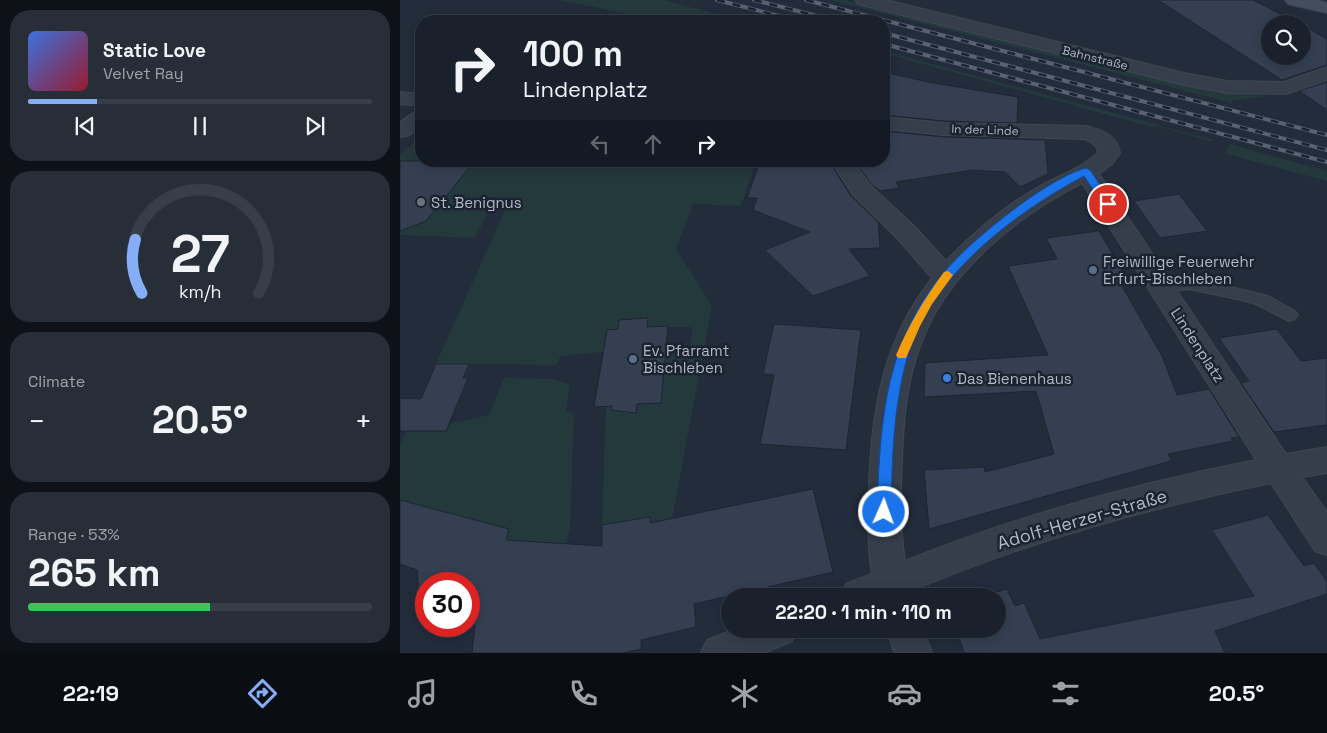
<!DOCTYPE html>
<html lang="en">
<head>
<meta charset="utf-8">
<style>
	body { margin:0; font-family:"Space Grotesk",sans-serif; background:#272e38; color:#f1f3f6; height:100vh; display:flex; flex-direction:column; font-size:19px; white-space:nowrap }
	* { box-sizing:border-box; margin:0 }
	p { font-size:16px; color:#9fa3a9 }
	.icon { flex:none; width:28px; height:28px; fill:none; stroke:currentColor; stroke-width:2; stroke-linecap:round; stroke-linejoin:round }
	.map { position:relative; flex:1; overflow:hidden }
	.side { display:flex; flex-direction:column; gap:10px; padding:10px; background:#0e1218; width:400px }
	.side>* { flex:none }
	.banner { position:absolute; left:15px; top:15px; width:475px; height:152px; border-radius:20px; box-shadow:0 2px 12px #0003,0 0 0 1px #383e48; background:#1a212c; color:#f1f3f6; overflow:hidden }
	.buttons { position:absolute; left:861px; top:15px; display:grid; gap:10px }
	.buttons a { display:grid; place-items:center; width:50px; height:50px; border-radius:50%; background:#1a212c; box-shadow:0 2px 12px #0003,0 0 0 1px #383e48; font-size:25px }
	.speed { position:absolute; left:15px; top:572px; display:flex; gap:10px; font-size:25px; font-weight:700; text-align:center }
	.speed>* { display:grid; place-content:center; width:65px; height:65px; border-radius:50%; background:#1a212c; box-shadow:0 2px 12px #0003,0 0 0 1px #383e48; line-height:1 }
	.speed .limit { border:8px solid #d22; background:#fff; color:#111 }
	.pin { position:absolute; display:grid; place-items:center; width:42px; height:42px; color:#fff; margin:-21px; border:2px solid #fff; border-radius:50%; box-shadow:0 1px 5px #0007 }
	.me { position:absolute; width:55px; margin:-28px; rotate:2deg; stroke-linejoin:round; filter:drop-shadow(0 0 4px #0008) }
	.turn { display:flex; align-items:center; gap:18px; height:105px; padding:0 25px; font-size:22px }
	.turn .icon { width:65px; height:65px; stroke-width:2.5 }
	.turn b { display:block; font-size:35px; line-height:42px }
	.lanes { display:flex; align-items:center; height:48px; padding:0 25px; background:#0003; justify-content:center; gap:25px; direction:ltr }
	.lanes .off { opacity:.35 }
	.big { font-size:38px; font-weight:700; line-height:1.1 }
	.side .card { flex:1; display:flex; flex-direction:column; justify-content:center; gap:8px; min-width:0; padding:0 18px; border-radius:20px; background:#272e38 }
	.side .dial { align-items:center; gap:0 }
	.dial svg { height:130px; overflow:visible; fill:none; stroke:#383e48; stroke-width:7; stroke-linecap:round; text-anchor:middle }
	.dial text { fill:#f1f3f6; stroke:none }
	.song { display:flex; align-items:center; gap:15px }
	.cover { width:60px; height:60px; border-radius:8px; background:linear-gradient(135deg,hsl(220 70% 55%),hsl(350 70% 35%)) }
	.played { height:5px; border-radius:2px; background:linear-gradient(90deg,#86aef8 20%,#383e48 20%) }
	.keys { display:flex; justify-content:space-around; direction:ltr }
	.heat { display:flex; justify-content:space-between; align-items:center; font-size:28px; direction:ltr }
	.charge { height:8px; border-radius:4px; background:linear-gradient(90deg,#34c759 53%,#383e48 0) }
	.trip { position:absolute; left:321px; top:588px; width:285px; height:50px; border-radius:25px; background:#1a212c; box-shadow:0 2px 12px #0003,0 0 0 1px #383e48; font-weight:700; line-height:50px; text-align:center }
	.dock { display:flex; height:80px; justify-content:space-around; align-items:center; background:#0a0d12; color:#9fa3a9 }
	.dock .icon { width:35px; height:35px }
	.dock .selected { color:#86aef8 }
	.dock b { font-size:22px; color:#f1f3f6 }
	main { display:flex; flex:1; min-height:0 }
	.map>svg:first-child { display:block }
</style>
</head>
<body>
<main>
<section class="side">
<div class="card">
<div class="song"><i class="cover"></i><div><b>Static Love</b><p>Velvet Ray</p></div></div>
<div class="played"></div>
<div class="keys"><svg class="icon" aria-label="previous" viewBox="0 0 24 24"><path d="M18 5L8 12l10 7zM5 5v14"/></svg><svg class="icon" aria-label="pause" viewBox="0 0 24 24"><path d="M8 5v14M16 5v14"/></svg><svg class="icon" aria-label="next" viewBox="0 0 24 24"><path d="M6 5l10 7-10 7zM19 5v14"/></svg></div>
</div>
<div class="card dial"><svg viewBox="0 0 100 80">
<path d="M14 69A42 42 0 1 1 86 69"/>
<path d="M14 69A42 42 0 0 1 10 36" stroke="#86aef8"/>
<text x="50" y="56" font-size="32" font-weight="700">27</text>
<text x="50" y="72" font-size="11">km/h</text>
</svg></div>
<div class="card"><p>Climate</p>
<div class="heat"><a>−</a><b class="big">20.5°</b><a>+</a></div>
</div>
<div class="card"><p>Range · 53%</p><b class="big">265 km</b><div class="charge"></div></div>
</section>
<div class="map">
<svg width="927" height="653" viewBox="0 0 927 653">
	<rect width="100%" height="100%" fill="#222c3b"/>
	<path fill="#24393c" d="M158,0H263L345,21H262Z
		M431,0H446L813,92L867,96L833,101L832,103Z
		M484,51L814,140L813,142L757,126L751,127L484,53Z
		M21,137V161H354V166L341,206L293,204L276,249L312,306L272,519L250,523V517L202,525L206,406L261,403L265,352L290,351L292,327H247L248,318L219,320L218,329L207,330L203,352L160,356L157,365L36,364L105,210L87,214L75,238L0,235V155Z
		M830,144L927,171V181L826,154Z
		M104,378L153,379L170,384L166,410L174,414L170,529L166,544L106,540L109,529L0,500V444L6,431H46L49,424L89,415Z"/>
	<path fill="#344052" stroke="#1d2532" d="M758,0H853L900,24H870V56H902V25L927,39V65L882,80Z
		M484,72L528,82L618,97L617,123L544,121L484,115Z
		M927,82V110L899,91Z
		M484,131L544,137L645,140L648,174L620,187L605,172L573,170L496,182L499,188L480,191L471,184L455,161H484Z
		M0,161H59L54,166L69,168L26,221L0,231Z
		M360,161H429L451,196L478,222L480,248L449,249L470,276L413,296L365,250L410,232L353,210L357,198H347Z
		M779,194L807,231L760,238L734,201Z
		M699,231L728,280L719,281L762,356L777,395L809,389L839,437L831,438L833,441L768,454L771,461L529,529L524,470L584,467L585,472L654,454L636,391L524,397L525,363L648,355L608,266L657,259L646,238Z
		M248,318L247,327L268,326L261,403L237,404L236,413L211,410L212,406L194,407L207,330L218,329L219,320Z
		M374,324L461,330L446,450L360,444L374,375L363,374Z
		M877,329L901,361L927,358V425L874,432L841,383L849,381L819,338Z
		M36,364H69L63,378H68L46,431H0V398L21,399Z
		M413,489L433,572L294,604L296,627L241,640V649L223,653H72L75,625L69,622V584H26V602L19,598L17,570L0,564V500L109,529L106,540L202,546V525L250,517V523Z
		M868,515L904,566L914,563L927,582V594L815,631L825,653H564L556,629H598V596H583L607,589L615,606L624,603L640,639L854,596L812,530Z"/>
	<g fill="none" stroke-linecap="round" stroke-linejoin="round">
		<defs>
			<path id="lane" d="M789,277L868,296L895,311L898,315L895,319L889,321L856,304L837,299L789,289L761,292L755,290L753,286L755,282Z"/>
			<path id="street" d="M455,0H486L784,73L827,81L884,82L927,67V80L886,94L827,93L784,85L458,4Z
				M0,92L21,94V106L0,104Z
				M21,112V127L8,136L0,137V122L13,113Z
				M484,117L544,123L686,126C702,130 717,135 720,153L713,163L699,174L886,454L927,447V473L902,477L927,512V555L915,551L871,483C748,508 626,542 511,591L513,596H441L446,584L472,574C467,544 468,513 469,483C472,408 484,338 532,278L498,239L453,195L431,161H453L470,185L516,228L546,261C572,234 602,208 635,189C656,176 680,170 698,153L696,146L685,139L544,135L484,129ZM682,183L856,460C737,483 617,516 505,561C500,528 500,495 502,462C503,419 507,376 524,336C551,270 620,214 682,183Z
				M335,629H397L392,641L364,653H301L307,640Z
				M487,629H523L532,653H494Z"/>
			<path id="secondary" d="M885,0H916L927,3V13L888,4Z"/>
		</defs>
		<use href="#lane" stroke="#3f4754" stroke-width="2"/>
		<use href="#street" stroke="#3f4754" stroke-width="2"/>
		<use href="#secondary" stroke="#3f4754" stroke-width="2"/>
		<use href="#lane" fill="#363e4b" fill-rule="evenodd"/>
		<use href="#street" fill="#363e4b" fill-rule="evenodd"/>
		<use href="#secondary" fill="#444d5e" fill-rule="evenodd"/>
		<defs>
			<path id="rail" d="M317,0L399,21
				M354,0L437,21
				M406,0L927,135
				M484,33L927,150
				M484,44L927,162"/>
		</defs>
		<use href="#rail" stroke="#586273" stroke-width="4"/>
		<use href="#rail" stroke="#1b2330" stroke-width="2.5" stroke-dasharray="8" stroke-linecap="butt"/>
	</g>
	<path fill="#1a73e8" stroke="#114b97" d="M686,168L691,171L712,204L711,206H704L684,176C613,214 530,276 507,358C493,409 492,461 491,512L489,516L484,518L479,516L477,512C480,426 484,346 541,276C557,256 579,237 599,221C620,204 660,175 686,168Z"/>
	<path fill="#f59e0b" d="M548,271L553,275L532,304L520,326L506,358H498L496,355C509,325 524,299 544,272Z"/>
	<circle fill="#6b7280" stroke="#1b2330" stroke-width="2" cx="21" cy="202" r="5"/>
	<g fill="#5c6f8a" stroke="#1b2330" stroke-width="2">
		<circle cx="693" cy="270" r="5"/>
		<circle cx="233" cy="359" r="5"/>
	</g>
	<circle fill="#3f7fe0" stroke="#1b2330" stroke-width="2" cx="547" cy="378" r="5"/>
	<g text-anchor="middle" dominant-baseline="central" stroke-width="5" stroke-linejoin="round" paint-order="stroke">
		<g font-size="12" fill="#b1b9c7" stroke="#1b2330">
			<text transform="translate(695 58) rotate(14)">Bahnstraße</text>
			<text transform="translate(585 130) rotate(2)">In der Linde</text>
		</g>
		<g font-size="15" fill="#b1b9c7" stroke="#1b2330" text-anchor="start">
			<text x="31" y="202">St. Benignus</text>
			<text x="703" y="261">Freiwillige Feuerwehr<tspan x="703" dy="17">Erfurt-Bischleben</tspan></text>
			<text x="243" y="350">Ev. Pfarramt<tspan x="243" dy="17">Bischleben</tspan></text>
			<text x="557" y="378">Das Bienenhaus</text>
		</g>
		<g font-size="15" fill="#b1b9c7" stroke="#1b2330">
			<text transform="translate(798 345) rotate(57)">Lindenplatz</text>
		</g>
		<g font-size="18" fill="#b1b9c7" stroke="#1b2330">
			<text transform="translate(682 519) rotate(-16)">Adolf-Herzer-Straße</text>
		</g>
	</g>
</svg>
<div class="buttons">
<a><svg class="icon" aria-label="search" viewBox="0 0 24 24"><circle cx="10" cy="10" r="6"/><path d="M15 15l6 6"/></svg></a>
</div>
<div class="speed"><div class="limit">30</div></div>
<div class="pin" style="left:708px;top:204px;background:#d93025"><svg class="icon" aria-label="arrive" viewBox="0 0 24 24"><path d="M6 21V4h12l-3 4 3 4H6"/></svg></div>
<svg class="me" style="left:484px;top:512px" viewBox="-20 -20 40 40"><circle r="17" fill="#1a73e8" stroke="#fff" stroke-width="3"/><path d="M0-11L8 9 0 5-8 9z" fill="#fff"/></svg>
<div class="trip">22:20 · 1 min · 110 m</div>
<div class="banner">
<div class="turn"><svg class="icon" aria-label="right" viewBox="0 0 24 24"><path d="M7 20v-9h11M14 6l5 5-5 5"/></svg><div><b>100 m</b>Lindenplatz</div></div>
<div class="lanes"><svg class="icon off" aria-label="left" viewBox="0 0 24 24"><path d="M17 20v-9H6M10 6l-5 5 5 5"/></svg><svg class="icon off" aria-label="ahead" viewBox="0 0 24 24"><path d="M12 20V5M6 11l6-6 6 6"/></svg><svg class="icon" aria-label="right" viewBox="0 0 24 24"><path d="M7 20v-9h11M14 6l5 5-5 5"/></svg></div>
</div>
</div>
</main>
<nav class="dock">
<b>22:19</b>
<svg class="icon selected" aria-label="directions" viewBox="0 0 24 24"><path d="M12 3l9 9-9 9-9-9zM9 14v-3h6M13 9l2 2-2 2"/></svg>
<svg class="icon" aria-label="music" viewBox="0 0 24 24"><path d="M9 18V5l10-2v13"/><circle cx="6" cy="18" r="3"/><circle cx="16" cy="16" r="3"/></svg>
<svg class="icon" aria-label="phone" viewBox="0 0 24 24"><path d="M5 4h4l2 5-3 2q2 4 5 5l2-3 5 2v4C11 20 4 13 5 4z"/></svg>
<svg class="icon" aria-label="climate" viewBox="0 0 24 24"><path d="M12 3v18M4 7l16 10M4 17L20 7"/></svg>
<svg class="icon" aria-label="car" viewBox="0 0 24 24"><path d="M5 17H2v-5l4-1 3-4h7l3 4 3 1v5h-3M9 17h6M6 11h13"/><circle cx="7" cy="17" r="2"/><circle cx="17" cy="17" r="2"/></svg>
<svg class="icon" aria-label="filters" viewBox="0 0 24 24"><path d="M4 7h16M4 17h16"/><circle cx="9" cy="7" r="2"/><circle cx="15" cy="17" r="2"/></svg>
<b>20.5°</b>
</nav>
</body>
</html>
